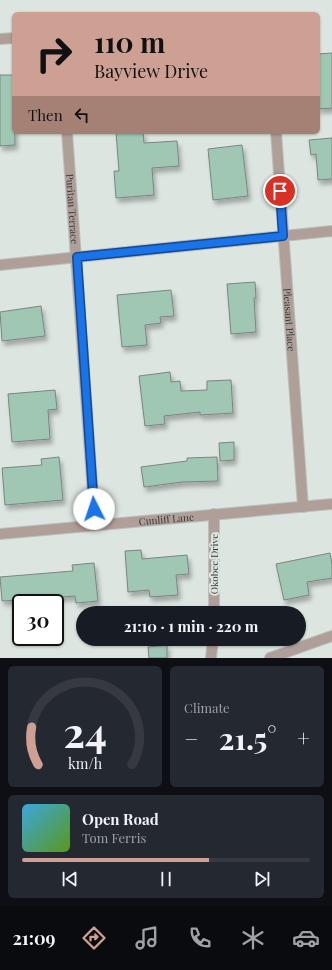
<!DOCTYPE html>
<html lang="en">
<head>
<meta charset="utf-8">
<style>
	body { margin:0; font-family:"Playfair Display",serif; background:#242831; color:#f1f3f6; height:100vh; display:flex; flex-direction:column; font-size:15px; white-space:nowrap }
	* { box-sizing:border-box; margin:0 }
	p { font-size:13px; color:#9ea1a6 }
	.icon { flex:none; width:22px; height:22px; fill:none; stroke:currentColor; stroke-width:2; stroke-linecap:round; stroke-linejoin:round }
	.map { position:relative; height:658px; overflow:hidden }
	.panel { display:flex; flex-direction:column; gap:8px; padding:8px; background:#0d0f14; flex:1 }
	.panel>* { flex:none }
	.top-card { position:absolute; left:12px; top:12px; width:308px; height:122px; border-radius:6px; box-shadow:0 1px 3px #0004; background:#cda093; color:#111; overflow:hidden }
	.speed { position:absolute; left:12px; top:594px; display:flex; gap:8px; font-size:20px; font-weight:700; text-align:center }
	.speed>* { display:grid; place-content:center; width:52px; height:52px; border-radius:50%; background:#171b24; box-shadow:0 1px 3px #0004; line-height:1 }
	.speed .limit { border:2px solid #111; border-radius:6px; background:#fff; color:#111 }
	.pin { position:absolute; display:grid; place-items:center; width:34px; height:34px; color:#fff; margin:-17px; border:2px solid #fff; border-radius:50%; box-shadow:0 1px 4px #0007 }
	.me { position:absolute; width:44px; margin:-22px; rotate:356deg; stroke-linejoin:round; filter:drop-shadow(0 0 3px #0008) }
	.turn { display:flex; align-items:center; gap:14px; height:84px; padding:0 16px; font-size:18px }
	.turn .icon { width:52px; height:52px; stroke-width:2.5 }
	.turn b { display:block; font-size:28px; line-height:34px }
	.then { display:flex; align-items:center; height:38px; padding:0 16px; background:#0003; gap:8px; font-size:15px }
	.big { font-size:30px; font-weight:700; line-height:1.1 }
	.panel .tile { flex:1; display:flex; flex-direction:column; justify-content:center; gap:6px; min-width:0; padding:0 14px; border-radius:6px; background:#242831 }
	.panel .dial { align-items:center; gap:0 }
	.dial svg { height:104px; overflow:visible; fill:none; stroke:#363941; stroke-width:7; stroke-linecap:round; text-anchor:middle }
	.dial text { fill:#f1f3f6; stroke:none }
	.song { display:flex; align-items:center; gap:12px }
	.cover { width:48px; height:48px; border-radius:6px; background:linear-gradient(135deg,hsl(200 70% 55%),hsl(90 70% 35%)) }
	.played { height:4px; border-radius:2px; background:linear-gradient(90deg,#cda093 65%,#363941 65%) }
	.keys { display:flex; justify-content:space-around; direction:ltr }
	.heat { display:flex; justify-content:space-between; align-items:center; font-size:22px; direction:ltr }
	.panel .tiles { flex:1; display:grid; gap:8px; grid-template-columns:1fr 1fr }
	.tile:last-child { grid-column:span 2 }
	.trip { position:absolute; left:76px; top:606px; width:230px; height:40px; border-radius:20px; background:#171b24; box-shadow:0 1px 3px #0004; font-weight:700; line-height:40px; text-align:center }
	.tabs { display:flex; height:64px; justify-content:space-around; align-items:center; background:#090b0e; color:#9ea1a6 }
	.tabs .icon { width:28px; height:28px }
	.tabs .on { color:#cda093 }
	.tabs b { font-size:18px; color:#f1f3f6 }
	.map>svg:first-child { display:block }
</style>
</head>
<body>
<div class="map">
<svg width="332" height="658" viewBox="0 0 332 658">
	<defs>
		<filter id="shadow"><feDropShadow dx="2.5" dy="4.5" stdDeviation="2" flood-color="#0004"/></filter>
	</defs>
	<rect width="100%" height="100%" fill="#dce5e0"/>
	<path fill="#a0c7b4" stroke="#7c8480" filter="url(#shadow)" d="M332,53V108L318,109V54Z
		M0,75H14L15,145L0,146Z
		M116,132H143L144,143L177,141L179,166L152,168L154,195L116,198L114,171H119Z
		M332,138V179L318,180L316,154L311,155L309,140Z
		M242,145L248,196L213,200L208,149Z
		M255,282L256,298H254L256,332L231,334L227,284Z
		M171,290L174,316L160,317L161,323L145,325L147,345L122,347L117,295Z
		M41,306L45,336L2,341L0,312Z
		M170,372L171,382L180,381L181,391L207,390V381L231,380L233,413L200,415V412L164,416L165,424L145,426L139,376Z
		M55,390L57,409L48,410L50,439L12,442L8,394Z
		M234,442V460L220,461L219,443Z
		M59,457L63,500L5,505L2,468L42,465L41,459Z
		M217,457L218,481L182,482L144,487L141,467L187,461V458Z
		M141,550L142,559L187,555L189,574L176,575L178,595L150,597L149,590L128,592L125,551Z
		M330,553L332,565V578L307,582L309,595L284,600L276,564Z
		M94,563L98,601L76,603L75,596L2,601L0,577L73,571L72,565Z
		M167,645V658H149L148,647Z"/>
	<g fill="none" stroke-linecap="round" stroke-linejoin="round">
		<defs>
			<g id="minor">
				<path d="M0,39L14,38"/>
				<path id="s1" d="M67,132L95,525"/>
				<path id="s2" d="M276,132L303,507"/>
				<path d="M0,265L332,231"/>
				<path id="s3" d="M0,534L332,504"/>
				<path d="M214,613V514"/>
				<path d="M211,658L213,639"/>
				<path d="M270,658L332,636"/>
			</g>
		</defs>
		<use href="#minor" stroke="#bac2be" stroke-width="12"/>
		<use href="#minor" stroke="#b09e99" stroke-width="10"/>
	</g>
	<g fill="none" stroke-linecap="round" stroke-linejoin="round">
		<defs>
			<path id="route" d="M94,509L77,257L283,236L280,191"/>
		</defs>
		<use href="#route" stroke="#114b97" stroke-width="10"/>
		<use href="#route" stroke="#1a73e8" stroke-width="7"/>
	</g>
	<g text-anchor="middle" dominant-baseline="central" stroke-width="4" stroke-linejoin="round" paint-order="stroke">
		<g font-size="10" fill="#343735" stroke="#dce5e0">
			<text stroke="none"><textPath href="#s1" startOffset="77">Puritan Terrace</textPath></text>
			<text stroke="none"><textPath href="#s2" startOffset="188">Pleasant Place</textPath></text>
			<text stroke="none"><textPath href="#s3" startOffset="167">Cunliff Lane</textPath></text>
			<text transform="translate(214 564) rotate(-90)">Okobee Drive</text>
		</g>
	</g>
</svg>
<div class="speed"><div class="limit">30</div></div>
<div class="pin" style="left:280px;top:191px;background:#d93025"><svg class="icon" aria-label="arrive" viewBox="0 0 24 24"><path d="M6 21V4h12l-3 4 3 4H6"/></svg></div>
<svg class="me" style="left:94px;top:509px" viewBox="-20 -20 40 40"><circle r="19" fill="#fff"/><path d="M0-13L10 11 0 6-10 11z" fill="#1a73e8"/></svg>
<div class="trip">21:10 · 1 min · 220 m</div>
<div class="top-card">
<div class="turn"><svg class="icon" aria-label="right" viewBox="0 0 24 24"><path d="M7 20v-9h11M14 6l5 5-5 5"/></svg><div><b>110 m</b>Bayview Drive</div></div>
<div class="then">Then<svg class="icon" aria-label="left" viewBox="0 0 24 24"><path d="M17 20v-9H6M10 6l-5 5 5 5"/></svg></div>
</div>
</div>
<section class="panel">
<div class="tiles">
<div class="tile dial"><svg viewBox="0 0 100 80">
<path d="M14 69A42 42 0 1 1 86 69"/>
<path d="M14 69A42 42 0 0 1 9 40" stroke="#cda093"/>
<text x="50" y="56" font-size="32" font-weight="700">24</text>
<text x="50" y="72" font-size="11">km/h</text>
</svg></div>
<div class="tile"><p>Climate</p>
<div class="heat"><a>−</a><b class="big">21.5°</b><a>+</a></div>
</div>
<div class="tile">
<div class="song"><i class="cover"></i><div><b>Open Road</b><p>Tom Ferris</p></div></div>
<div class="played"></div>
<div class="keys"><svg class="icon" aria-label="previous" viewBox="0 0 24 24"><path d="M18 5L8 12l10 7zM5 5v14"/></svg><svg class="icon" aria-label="pause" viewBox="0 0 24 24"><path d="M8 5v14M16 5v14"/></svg><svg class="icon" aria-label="next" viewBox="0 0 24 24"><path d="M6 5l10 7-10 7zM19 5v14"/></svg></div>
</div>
</div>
</section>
<nav class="tabs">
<b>21:09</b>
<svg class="icon on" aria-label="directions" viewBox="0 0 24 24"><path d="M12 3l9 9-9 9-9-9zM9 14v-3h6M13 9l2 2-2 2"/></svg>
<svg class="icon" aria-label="music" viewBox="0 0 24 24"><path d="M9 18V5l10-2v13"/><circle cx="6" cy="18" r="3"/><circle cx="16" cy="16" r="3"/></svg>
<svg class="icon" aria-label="phone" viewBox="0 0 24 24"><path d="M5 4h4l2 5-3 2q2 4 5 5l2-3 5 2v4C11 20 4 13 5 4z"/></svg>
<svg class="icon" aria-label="climate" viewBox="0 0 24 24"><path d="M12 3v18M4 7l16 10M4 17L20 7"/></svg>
<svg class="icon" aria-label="car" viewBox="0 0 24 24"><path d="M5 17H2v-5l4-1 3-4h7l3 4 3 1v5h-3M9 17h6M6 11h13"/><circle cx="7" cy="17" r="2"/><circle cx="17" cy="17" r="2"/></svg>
</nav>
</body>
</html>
